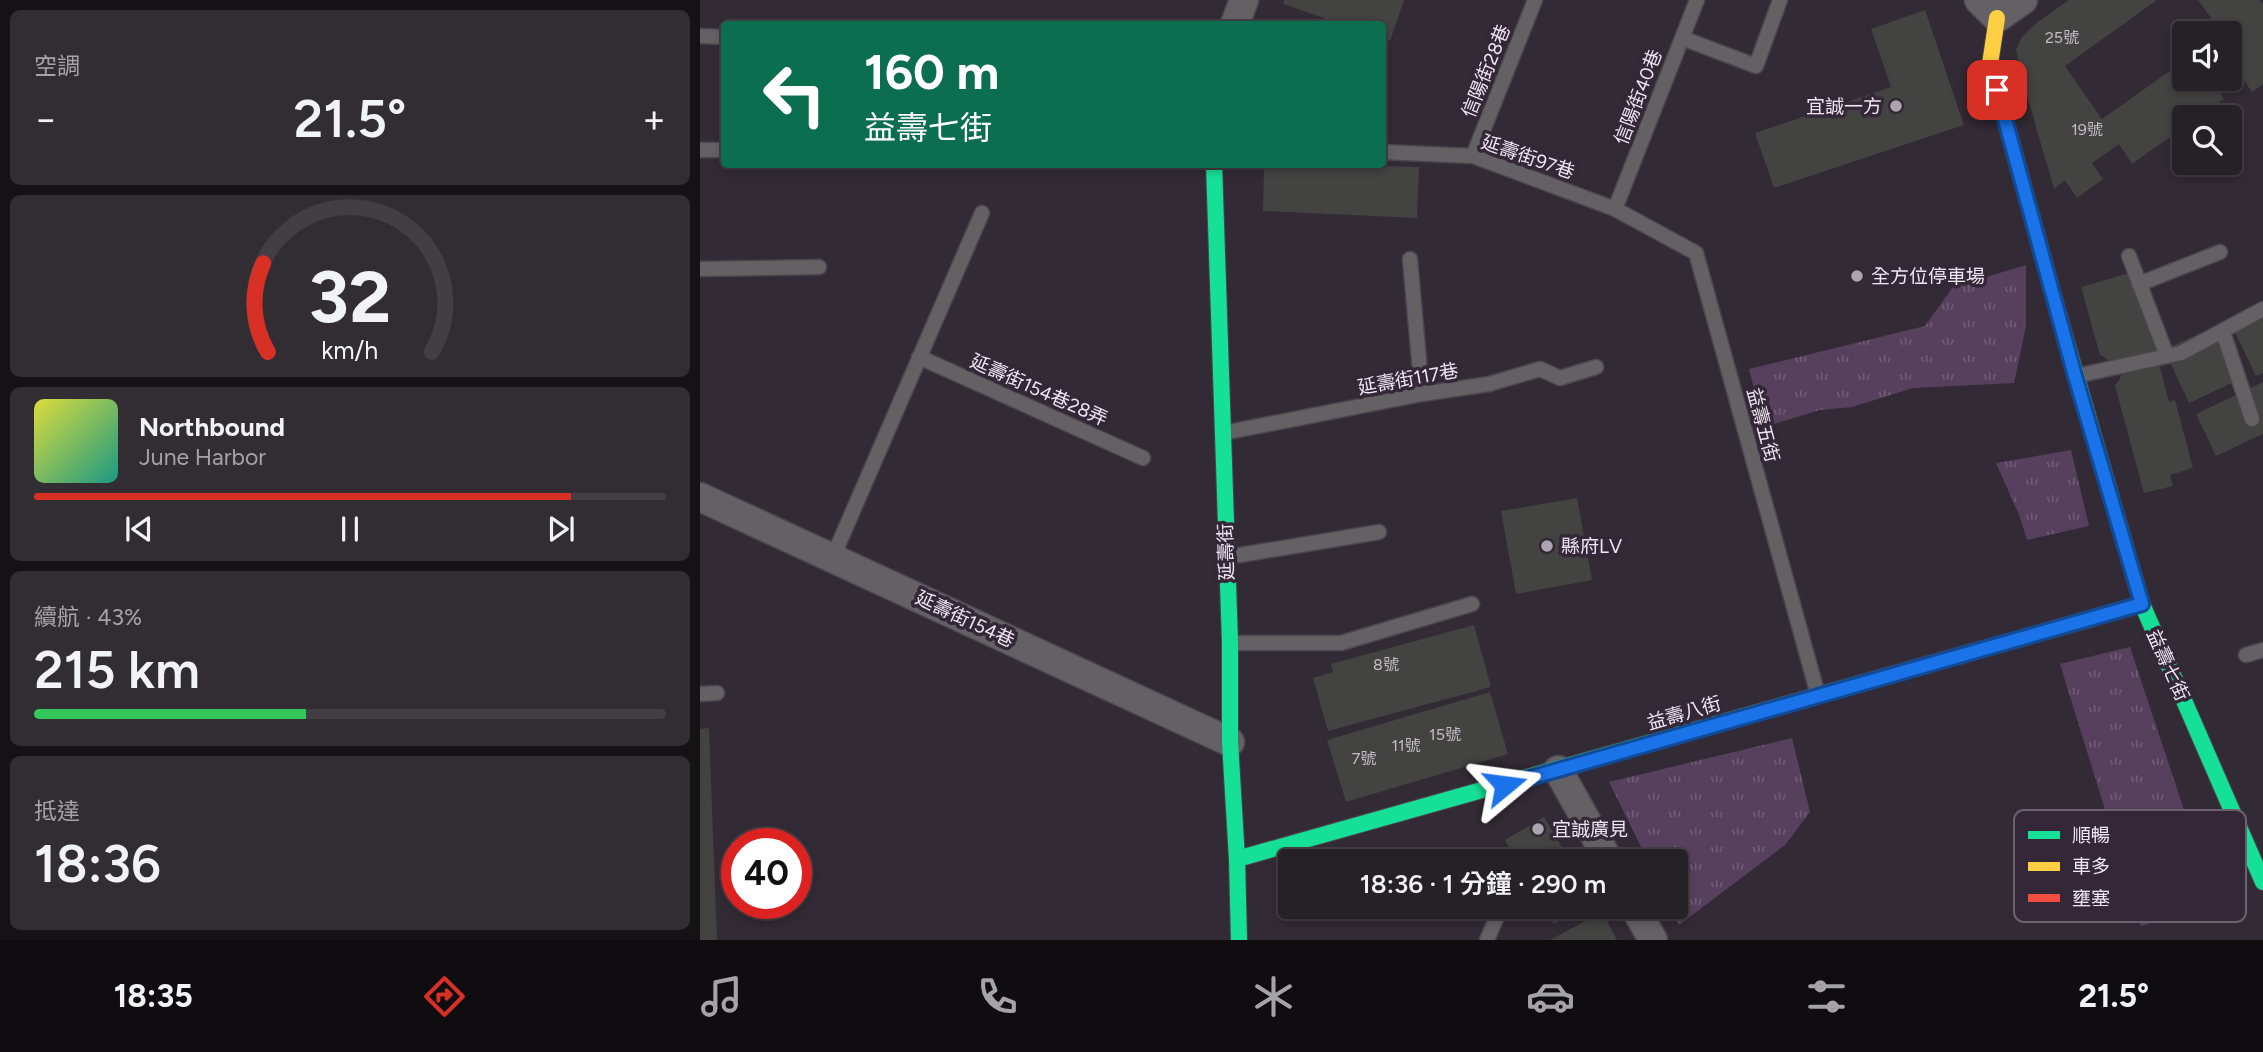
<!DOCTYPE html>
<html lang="zh-TW">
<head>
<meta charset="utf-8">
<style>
	body { margin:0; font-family:Figtree,"Noto Sans TC",sans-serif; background:#322d33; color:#f1f3f6; height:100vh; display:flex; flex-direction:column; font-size:26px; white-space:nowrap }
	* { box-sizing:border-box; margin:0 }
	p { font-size:23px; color:#a4a3a7 }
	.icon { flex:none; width:38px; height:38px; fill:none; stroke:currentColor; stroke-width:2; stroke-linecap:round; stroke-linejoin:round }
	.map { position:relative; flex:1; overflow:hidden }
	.details { display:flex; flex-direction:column; gap:10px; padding:10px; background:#151215; width:700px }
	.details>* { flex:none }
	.hud { position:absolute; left:21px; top:21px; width:665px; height:147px; border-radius:7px; box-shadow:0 4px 10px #0003,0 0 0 2px #423e44; background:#0b6e4f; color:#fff; overflow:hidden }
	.fabs { position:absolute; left:1472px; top:21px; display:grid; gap:14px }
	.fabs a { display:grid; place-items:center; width:70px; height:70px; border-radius:7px; background:#262027; box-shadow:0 4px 10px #0003,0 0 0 2px #423e44; font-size:35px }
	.speed { position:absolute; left:21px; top:828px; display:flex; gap:14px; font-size:35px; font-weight:700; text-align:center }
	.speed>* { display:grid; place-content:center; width:91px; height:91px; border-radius:50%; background:#262027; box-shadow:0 4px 10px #0003,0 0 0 2px #423e44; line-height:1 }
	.speed .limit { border:10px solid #d22; background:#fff; color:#111 }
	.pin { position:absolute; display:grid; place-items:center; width:60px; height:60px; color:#fff; margin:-30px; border-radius:14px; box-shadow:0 4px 10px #0006 }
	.me { position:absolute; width:77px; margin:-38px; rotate:74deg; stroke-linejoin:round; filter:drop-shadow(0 0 5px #0008) }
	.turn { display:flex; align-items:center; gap:24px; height:147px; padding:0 28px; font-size:32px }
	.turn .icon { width:91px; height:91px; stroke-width:2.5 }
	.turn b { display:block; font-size:49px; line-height:60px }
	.big { font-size:52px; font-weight:600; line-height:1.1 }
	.details .widget { flex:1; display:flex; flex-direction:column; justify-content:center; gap:10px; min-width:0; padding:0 24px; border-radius:10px; background:#322d33 }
	.details .dial { align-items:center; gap:0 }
	.dial svg { height:182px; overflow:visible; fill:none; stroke:#423e44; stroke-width:7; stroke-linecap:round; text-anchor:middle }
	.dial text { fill:#f1f3f6; stroke:none }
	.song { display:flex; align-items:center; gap:21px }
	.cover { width:84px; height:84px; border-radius:10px; background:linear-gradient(135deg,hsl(60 70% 55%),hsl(170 70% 35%)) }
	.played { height:7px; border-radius:4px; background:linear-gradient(90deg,#d93025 85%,#423e44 85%) }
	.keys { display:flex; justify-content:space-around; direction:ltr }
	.heat { display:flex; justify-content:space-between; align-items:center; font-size:38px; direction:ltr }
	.charge { height:10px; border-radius:5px; background:linear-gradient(90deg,#34c759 43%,#423e44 0) }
	.trip { position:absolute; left:578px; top:849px; width:410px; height:70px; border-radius:7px; background:#262027; box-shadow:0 4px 10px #0003,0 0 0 2px #423e44; font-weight:600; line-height:70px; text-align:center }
	.dock { display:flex; height:112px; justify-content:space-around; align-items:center; background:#0f0d10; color:#a4a3a7 }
	.dock .icon { width:49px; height:49px }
	.dock .selected { color:#d93025 }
	.dock b { font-size:32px; color:#f1f3f6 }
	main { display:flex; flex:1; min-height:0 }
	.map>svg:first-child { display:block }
</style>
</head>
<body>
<main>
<section class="details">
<div class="widget"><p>空調</p>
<div class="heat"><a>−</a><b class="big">21.5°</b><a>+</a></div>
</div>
<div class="widget dial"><svg viewBox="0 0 100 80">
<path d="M14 69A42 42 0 1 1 86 69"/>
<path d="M14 69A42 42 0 0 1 12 30" stroke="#d93025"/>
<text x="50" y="56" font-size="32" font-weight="700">32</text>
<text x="50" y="72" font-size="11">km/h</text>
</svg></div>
<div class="widget">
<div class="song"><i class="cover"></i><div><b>Northbound</b><p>June Harbor</p></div></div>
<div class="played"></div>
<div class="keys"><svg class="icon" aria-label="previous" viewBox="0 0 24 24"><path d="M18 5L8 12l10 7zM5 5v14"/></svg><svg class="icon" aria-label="pause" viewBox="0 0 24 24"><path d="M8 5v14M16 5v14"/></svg><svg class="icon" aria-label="next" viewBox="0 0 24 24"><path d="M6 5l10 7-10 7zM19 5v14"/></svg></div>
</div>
<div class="widget"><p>續航 · 43%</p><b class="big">215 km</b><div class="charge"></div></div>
<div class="widget"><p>抵達</p><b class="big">18:36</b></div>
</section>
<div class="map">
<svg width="1563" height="940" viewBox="0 0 1563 940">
	<defs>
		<pattern id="grass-tufts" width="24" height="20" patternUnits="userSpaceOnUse" patternTransform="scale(1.75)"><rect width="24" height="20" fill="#57405e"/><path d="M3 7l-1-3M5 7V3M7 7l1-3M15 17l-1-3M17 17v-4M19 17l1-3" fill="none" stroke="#6f5b75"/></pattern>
	</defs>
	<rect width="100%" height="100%" fill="#322a34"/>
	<path fill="url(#grass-tufts)" d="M1326,265V326L1314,383L1213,388L1152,407L1120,410L1064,427L1049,369L1225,326L1253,287Z
		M1371,450L1389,526L1327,540L1320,517L1296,463Z
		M1430,647L1515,903L1441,926L1360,664Z
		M1092,738L1110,812L1085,845L979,925L970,907L975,906V861H948L909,782Z"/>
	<path fill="#434341" d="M584,0H704L690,41L682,39V24H642L583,4Z
		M1369,0H1457L1365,66L1402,119L1484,61V79H1511L1524,99L1498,117H1484V127L1432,164L1419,144L1392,163L1403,179L1377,198L1365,180L1354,189L1323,82L1316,50L1321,38L1335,24Z
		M1498,0H1560L1563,4V84L1552,92L1530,60V33H1522Z
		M1225,10L1264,125L1074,188L1055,133L1191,87L1171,29Z
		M564,164L719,167L717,218L563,211Z
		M1436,271L1459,353L1417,365L1400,355L1381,287Z
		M1563,309V373L1556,376L1531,324Z
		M1511,328L1536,381L1489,403L1464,350Z
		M1458,360L1469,402L1475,400L1493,468L1470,475L1473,486L1444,493L1415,386L1426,368Z
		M1563,382V434L1516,456L1496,414Z
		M877,498L892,580L816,594L801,511Z
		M774,625L791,687L628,731L613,678L633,672L631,664Z
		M790,692L808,754L646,802L627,740Z
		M9,728L17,940H0V729Z
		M844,817L870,861H817L805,840Z
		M843,906H884L854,924Z
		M902,912L917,940H850Z"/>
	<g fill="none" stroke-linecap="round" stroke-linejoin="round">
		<defs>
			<path id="lane" d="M0,36L24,37
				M982,38L1056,66L1080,0
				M0,150H24
				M682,152L773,156L915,209L996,253L1118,695
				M773,156L835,0
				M915,209L997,0
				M1429,256L1467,356
				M710,259L722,394
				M0,269L119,267
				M1439,284L1520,252
				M1523,332L1552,419
				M219,357L443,458
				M1376,376L1481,353L1563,309
				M523,433L722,394L789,384L840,369L860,378L896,367
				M133,557L282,213
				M528,557L679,532
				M531,643H641L772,604
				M1546,655L1563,650
				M0,694L17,693
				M787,940L799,912"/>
			<path id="street" d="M1279,0L1297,18L1323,0
				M535,24L544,0
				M0,497L530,742
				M858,770L909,861
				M934,906L953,940"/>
			<path id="fast" d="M514,164L530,643V742L537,859L539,940
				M1359,316L1442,604L1563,882
				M537,859L1272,652"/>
			<path id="slow" d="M1297,18L1290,64L1359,316"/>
			<path id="jam" d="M1272,652L1442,604"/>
		</defs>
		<use href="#lane" stroke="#4b454d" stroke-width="17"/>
		<use href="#street" stroke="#4b454d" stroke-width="31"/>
		<use href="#fast" stroke="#4b454d" stroke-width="18"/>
		<use href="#slow" stroke="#4b454d" stroke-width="18"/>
		<use href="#jam" stroke="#4b454d" stroke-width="18"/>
		<use href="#lane" stroke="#646164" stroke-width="14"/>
		<use href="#street" stroke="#646164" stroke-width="28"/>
		<use href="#fast" stroke="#16e098" stroke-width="16"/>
		<use href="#slow" stroke="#ffcf43" stroke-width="16"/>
		<use href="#jam" stroke="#f24e42" stroke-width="16"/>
	</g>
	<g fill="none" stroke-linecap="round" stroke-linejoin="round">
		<defs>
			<path id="route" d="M805,785L1442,604L1375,376L1297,90"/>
		</defs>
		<use href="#route" stroke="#114b97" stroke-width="18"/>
		<use href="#route" stroke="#1a73e8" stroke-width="12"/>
	</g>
	<g fill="#aca4ae" stroke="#342737" stroke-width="2.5">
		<circle cx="1196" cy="106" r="7"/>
		<circle cx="1157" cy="276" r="7"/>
		<circle cx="847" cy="546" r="7"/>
		<circle cx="838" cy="829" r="7"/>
	</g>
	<g text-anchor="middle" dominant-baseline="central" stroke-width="7" stroke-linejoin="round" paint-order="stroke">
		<g font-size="16" fill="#c2bcc4">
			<text x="1362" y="37">25號</text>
			<text x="1387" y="129">19號</text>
			<text x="686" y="664">8號</text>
			<text x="745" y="734">15號</text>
			<text x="706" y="745">11號</text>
			<text x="664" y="758">7號</text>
		</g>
		<g font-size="19" fill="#ede5ef" stroke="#342737">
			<text transform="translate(786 71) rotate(-68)">信陽街28巷</text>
			<text transform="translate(938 97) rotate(-69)">信陽街40巷</text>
			<text transform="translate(828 157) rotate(19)">延壽街97巷</text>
			<text transform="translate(708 379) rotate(-10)">延壽街117巷</text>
			<text transform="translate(339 390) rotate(24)">延壽街154巷28弄</text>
			<text transform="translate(1063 425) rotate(75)">益壽五街</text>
			<text transform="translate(526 552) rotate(-92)">延壽街</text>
			<text transform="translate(265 619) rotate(25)">延壽街154巷</text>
			<text transform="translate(1468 665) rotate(66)">益壽七街</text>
			<text transform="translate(984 713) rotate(-16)">益壽八街</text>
		</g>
		<g font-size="19" fill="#ede5ef" stroke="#342737" text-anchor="start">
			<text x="1182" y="106" text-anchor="end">宜誠一方</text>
			<text x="1171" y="276">全方位停車場</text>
			<text x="861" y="546">縣府LV</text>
			<text x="852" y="829">宜誠廣見</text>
		</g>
	</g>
	<rect x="1314" y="810" width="232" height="112" rx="10" fill="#342737" stroke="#6c606e" stroke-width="2"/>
	<rect x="1328" y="831" width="32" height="8" fill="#16e098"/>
	<rect x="1328" y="862" width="32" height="9" fill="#ffcf43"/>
	<rect x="1328" y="894" width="32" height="8" fill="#f24e42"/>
	<g font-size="19" fill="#ede5ef">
		<text x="1372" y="842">順暢</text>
		<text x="1372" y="873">車多</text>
		<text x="1372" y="905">壅塞</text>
	</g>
</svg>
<div class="fabs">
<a><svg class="icon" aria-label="sound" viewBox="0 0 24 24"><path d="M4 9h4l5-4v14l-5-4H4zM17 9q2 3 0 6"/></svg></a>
<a><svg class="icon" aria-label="search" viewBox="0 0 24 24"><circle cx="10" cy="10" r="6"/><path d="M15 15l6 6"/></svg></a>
</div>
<div class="speed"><div class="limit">40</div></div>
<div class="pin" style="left:1297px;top:90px;background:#d93025"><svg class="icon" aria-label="arrive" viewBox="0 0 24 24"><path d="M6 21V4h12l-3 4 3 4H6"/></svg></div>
<svg class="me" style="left:805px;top:785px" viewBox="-20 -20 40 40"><path d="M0-17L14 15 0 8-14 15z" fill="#1a73e8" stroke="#fff" stroke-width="4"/></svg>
<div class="trip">18:36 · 1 分鐘 · 290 m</div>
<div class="hud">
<div class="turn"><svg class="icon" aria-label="left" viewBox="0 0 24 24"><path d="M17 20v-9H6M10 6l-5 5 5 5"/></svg><div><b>160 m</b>益壽七街</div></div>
</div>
</div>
</main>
<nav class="dock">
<b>18:35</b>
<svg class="icon selected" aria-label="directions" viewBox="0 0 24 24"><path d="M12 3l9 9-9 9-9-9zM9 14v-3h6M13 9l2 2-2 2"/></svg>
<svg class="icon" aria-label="music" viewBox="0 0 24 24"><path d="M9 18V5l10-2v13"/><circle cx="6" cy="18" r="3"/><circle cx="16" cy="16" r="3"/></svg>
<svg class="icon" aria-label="phone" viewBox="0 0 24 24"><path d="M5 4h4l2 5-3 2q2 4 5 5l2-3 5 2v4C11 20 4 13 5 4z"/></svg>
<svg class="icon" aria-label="climate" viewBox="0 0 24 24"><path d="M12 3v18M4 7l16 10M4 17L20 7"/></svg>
<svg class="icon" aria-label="car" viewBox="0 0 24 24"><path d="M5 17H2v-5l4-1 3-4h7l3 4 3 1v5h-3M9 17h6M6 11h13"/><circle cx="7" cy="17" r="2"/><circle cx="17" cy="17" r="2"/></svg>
<svg class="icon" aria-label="filters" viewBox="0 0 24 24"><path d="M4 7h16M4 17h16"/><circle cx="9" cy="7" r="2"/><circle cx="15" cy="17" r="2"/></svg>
<b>21.5°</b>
</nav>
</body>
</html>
